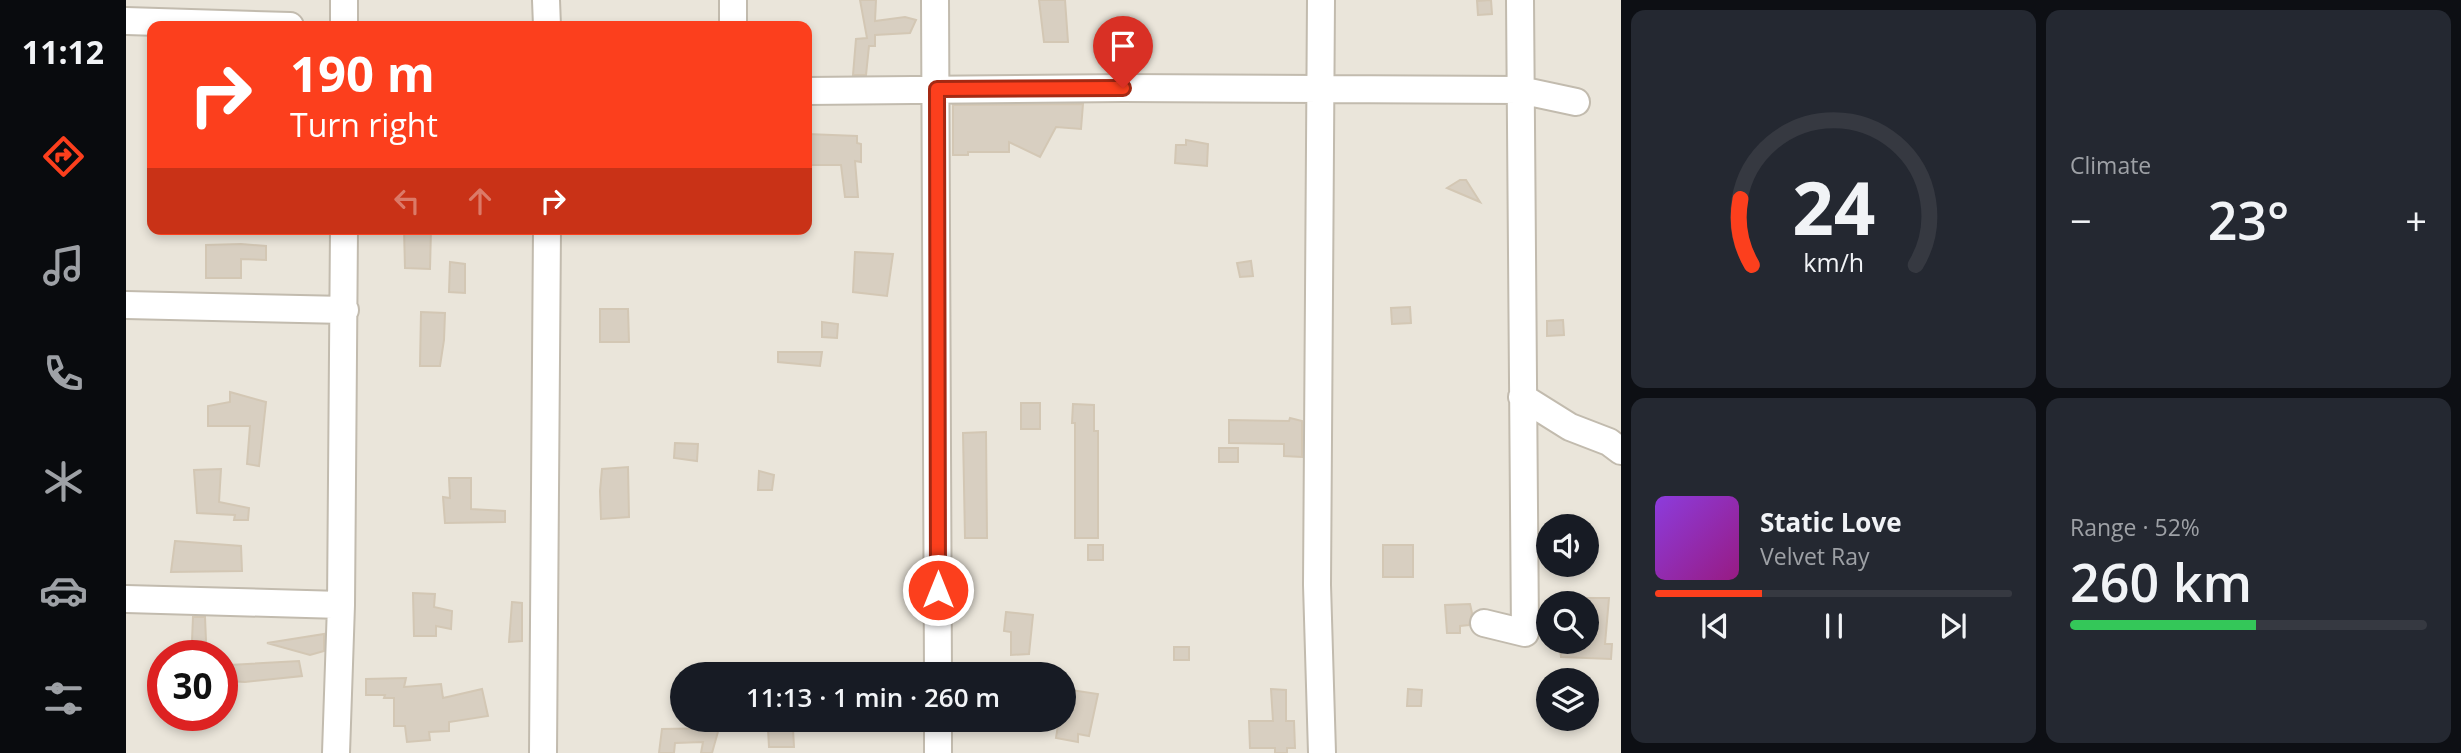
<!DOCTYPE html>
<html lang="en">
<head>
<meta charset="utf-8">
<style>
	body { margin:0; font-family:"Open Sans",sans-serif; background:#242831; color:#f1f3f6; height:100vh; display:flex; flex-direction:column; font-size:26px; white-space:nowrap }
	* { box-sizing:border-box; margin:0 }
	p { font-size:23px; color:#9ea1a6 }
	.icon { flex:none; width:38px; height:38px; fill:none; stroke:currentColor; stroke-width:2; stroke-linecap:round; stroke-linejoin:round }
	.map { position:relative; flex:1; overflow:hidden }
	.side { display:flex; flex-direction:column; gap:10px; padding:10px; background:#0d0f14; width:840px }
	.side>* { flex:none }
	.hud { position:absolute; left:21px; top:21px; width:665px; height:214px; border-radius:14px; box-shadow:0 4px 10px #0003; background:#fc3f1d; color:#fff; overflow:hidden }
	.tools { position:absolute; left:1410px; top:514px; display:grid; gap:14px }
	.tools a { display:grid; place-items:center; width:63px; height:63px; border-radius:50%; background:#171b24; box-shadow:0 4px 10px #0003; font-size:35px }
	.speed { position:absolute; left:21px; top:640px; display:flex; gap:14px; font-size:35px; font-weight:700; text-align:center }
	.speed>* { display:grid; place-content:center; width:91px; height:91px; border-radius:50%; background:#171b24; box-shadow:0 4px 10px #0003; line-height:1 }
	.speed .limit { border:10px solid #d22; background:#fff; color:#111 }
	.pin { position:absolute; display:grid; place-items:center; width:60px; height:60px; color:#fff; margin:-72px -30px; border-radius:50% 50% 50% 0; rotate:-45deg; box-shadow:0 0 7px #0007 }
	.pin .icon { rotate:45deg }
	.me { position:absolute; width:77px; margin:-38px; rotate:0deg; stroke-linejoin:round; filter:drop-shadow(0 0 5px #0008) }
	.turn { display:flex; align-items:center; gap:24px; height:147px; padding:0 28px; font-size:32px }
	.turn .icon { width:91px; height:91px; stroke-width:2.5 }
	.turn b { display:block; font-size:49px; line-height:60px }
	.lanes { display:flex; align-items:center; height:66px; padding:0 28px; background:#0003; justify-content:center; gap:35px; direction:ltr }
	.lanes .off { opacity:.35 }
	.big { font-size:52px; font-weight:600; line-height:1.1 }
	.side .card { flex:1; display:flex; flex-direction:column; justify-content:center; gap:10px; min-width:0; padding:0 24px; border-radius:14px; background:#242831 }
	.side .dial { align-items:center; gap:0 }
	.dial svg { height:182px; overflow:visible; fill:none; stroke:#363941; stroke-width:7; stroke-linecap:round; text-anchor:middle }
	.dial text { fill:#f1f3f6; stroke:none }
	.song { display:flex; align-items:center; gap:21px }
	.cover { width:84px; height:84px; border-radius:10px; background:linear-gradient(135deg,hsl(270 70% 55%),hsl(310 70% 35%)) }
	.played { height:7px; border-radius:4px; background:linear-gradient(90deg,#fc3f1d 30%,#363941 30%) }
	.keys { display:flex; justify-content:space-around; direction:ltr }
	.heat { display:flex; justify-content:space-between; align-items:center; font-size:38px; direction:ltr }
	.charge { height:10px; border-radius:5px; background:linear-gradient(90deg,#34c759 52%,#363941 0) }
	.side .tiles { flex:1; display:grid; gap:10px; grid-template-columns:repeat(2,1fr) }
	.trip { position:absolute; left:544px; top:662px; width:406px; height:70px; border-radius:35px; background:#171b24; box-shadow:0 4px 10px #0003; font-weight:600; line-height:70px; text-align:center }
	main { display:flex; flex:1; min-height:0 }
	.tab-bar { display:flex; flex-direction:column; width:126px; justify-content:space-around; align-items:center; background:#090b0e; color:#9ea1a6 }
	.tab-bar .icon { width:49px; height:49px }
	.tab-bar .active { color:#fc3f1d }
	.tab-bar b { font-size:32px; color:#f1f3f6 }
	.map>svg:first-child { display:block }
</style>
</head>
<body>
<main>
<nav class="tab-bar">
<b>11:12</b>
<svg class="icon active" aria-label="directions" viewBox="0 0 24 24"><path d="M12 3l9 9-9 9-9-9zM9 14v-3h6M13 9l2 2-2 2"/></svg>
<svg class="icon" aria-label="music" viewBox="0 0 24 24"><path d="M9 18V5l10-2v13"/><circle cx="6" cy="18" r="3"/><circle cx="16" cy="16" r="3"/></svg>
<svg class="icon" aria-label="phone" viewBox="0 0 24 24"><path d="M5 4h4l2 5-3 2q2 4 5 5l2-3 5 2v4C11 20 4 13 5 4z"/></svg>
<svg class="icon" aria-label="climate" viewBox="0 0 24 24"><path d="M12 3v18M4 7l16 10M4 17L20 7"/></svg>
<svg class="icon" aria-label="car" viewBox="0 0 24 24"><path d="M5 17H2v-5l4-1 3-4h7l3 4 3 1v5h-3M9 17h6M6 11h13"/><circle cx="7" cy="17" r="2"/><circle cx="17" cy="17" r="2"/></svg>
<svg class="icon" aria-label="filters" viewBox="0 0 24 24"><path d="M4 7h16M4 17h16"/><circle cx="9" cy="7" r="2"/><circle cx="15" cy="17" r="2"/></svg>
</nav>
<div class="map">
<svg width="1495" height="753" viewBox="0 0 1495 753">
	<rect width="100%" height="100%" fill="#f6f3ec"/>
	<path fill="#eae5da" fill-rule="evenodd" d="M0,0H1495V753H0ZM26,26H681V229H26ZM1423,527H1461V565H1423ZM1423,604H1461V642H1423ZM37,656H96V716H37ZM556,674H938V719H556ZM1423,681H1461V719H1423Z"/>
	<path fill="#d8cfc1" stroke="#d3c7b4" stroke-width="2" d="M734,0H750L749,21L779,17L790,20L784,33L749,35V46H743L740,75H727L730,39L741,38Z
		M913,0H939L942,42H918Z
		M1365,0L1366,14L1352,15L1351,1Z
		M957,104L955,129L930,127L914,157L883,142V152H842V155H827V105Z
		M681,134L731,136V143L735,144V162L729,161L732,197H719L715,165H681Z
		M1060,140L1082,144L1081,166L1049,163L1050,145H1060Z
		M1334,180H1340L1354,202L1321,188Z
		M278,229H305L304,269L279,268Z
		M115,244L140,246V260L115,259V278H80V245Z
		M729,252L767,254L761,296L727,292Z
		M1125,261L1127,276L1114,277L1111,263Z
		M324,262L339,264V293L323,292Z
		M1284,307L1285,323L1266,324L1265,308Z
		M474,309H502L503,342H474Z
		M295,312L319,313L318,340L314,366H294Z
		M1437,320L1438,335L1421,336V321Z
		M696,322L712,324L711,338L696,337Z
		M652,352H696L694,366L652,362Z
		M104,392L140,402L133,466L121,464L124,426H82V406L104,402Z
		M895,403H914V429H895Z
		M947,404L968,405V431H972V538H949V423H946Z
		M1164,418L1176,421V457L1158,456V444L1103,443V420L1163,421Z
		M860,432L861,538H839L837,433Z
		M549,443L572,444L571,461L548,458Z
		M1093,448H1112V462H1093Z
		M502,467L503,517L475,519L474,491L476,469Z
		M95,469L93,502L123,508L122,520H108L109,515L71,513L68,470Z
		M633,471L648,475L646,490H632Z
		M323,478H345V509L379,511V522L319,523L317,497L324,498Z
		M49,541L115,546L116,571L45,572Z
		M962,545H977V560H962Z
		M1257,545H1287V577H1257Z
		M287,593L309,594L308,607L326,611L325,629L310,626V636H288Z
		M1461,598H1483L1479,644H1486L1485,659L1435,657L1433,642L1461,643Z
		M386,602L396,603V641L383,642Z
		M1344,604L1346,613L1343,625L1334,626V633H1321L1319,605Z
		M880,612L907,615L903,654L885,655V632L878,631Z
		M67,617H79L80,641H66Z
		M198,634V651L184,655L141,643Z
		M1048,647H1063V660H1048Z
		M173,661L176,676L119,682L102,681L104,665Z
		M280,678L278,687L315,684L317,698L356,689L362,716L323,722V731L303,732L304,740L281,742L279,726H268V698H258L259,695H240V679Z
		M938,689L972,694L963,736L952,734V742L930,738L933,719H938Z
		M1145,689L1160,690V721H1168L1169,748H1161V753H1149V748H1124L1123,721H1147Z
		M1282,689L1296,690L1295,706H1281Z
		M593,728L586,753H575L577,742L549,743L548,753H533L536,729Z
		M642,729H667L668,747H643Z"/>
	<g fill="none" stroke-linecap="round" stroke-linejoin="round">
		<defs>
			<path id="minor" d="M420,0L421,26
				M607,0V26
				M809,0L812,674
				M1195,0L1191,585L1196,753
				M0,21L164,26
				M218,26V0
				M681,91L997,88L1394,90L1450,102
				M0,305L219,310
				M1396,397L1444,427L1483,442L1495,451
				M0,599L215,605
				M1358,623L1399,633L1394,0
				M812,719V753
				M210,753L215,605L218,229
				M417,753L421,229"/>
		</defs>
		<use href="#minor" stroke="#c2bbae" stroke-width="30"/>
		<use href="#minor" stroke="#fff" stroke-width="26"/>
	</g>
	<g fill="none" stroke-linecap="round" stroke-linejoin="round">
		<defs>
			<path id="route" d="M812,590L811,89L997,88"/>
		</defs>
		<use href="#route" stroke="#a42913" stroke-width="18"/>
		<use href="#route" stroke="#fc3f1d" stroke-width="12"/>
	</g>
</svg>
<div class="tools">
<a><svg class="icon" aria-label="sound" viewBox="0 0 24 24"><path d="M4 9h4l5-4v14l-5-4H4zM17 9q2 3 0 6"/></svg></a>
<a><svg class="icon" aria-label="search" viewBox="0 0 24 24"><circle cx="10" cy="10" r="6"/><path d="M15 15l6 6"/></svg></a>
<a><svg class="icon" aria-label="layers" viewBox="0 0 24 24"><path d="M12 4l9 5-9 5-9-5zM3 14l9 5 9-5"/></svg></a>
</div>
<div class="speed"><div class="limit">30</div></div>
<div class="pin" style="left:997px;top:88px;background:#d93025"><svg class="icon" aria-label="arrive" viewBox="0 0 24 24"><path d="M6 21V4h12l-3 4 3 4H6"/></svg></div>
<svg class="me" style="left:812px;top:590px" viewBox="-20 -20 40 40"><circle r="17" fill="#fc3f1d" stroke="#fff" stroke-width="3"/><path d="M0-11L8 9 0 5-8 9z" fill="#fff"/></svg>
<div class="trip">11:13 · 1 min · 260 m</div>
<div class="hud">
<div class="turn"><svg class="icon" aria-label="right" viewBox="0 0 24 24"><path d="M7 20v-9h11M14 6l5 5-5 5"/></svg><div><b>190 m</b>Turn right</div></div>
<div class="lanes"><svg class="icon off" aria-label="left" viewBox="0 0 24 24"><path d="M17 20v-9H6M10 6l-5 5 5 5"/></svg><svg class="icon off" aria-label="ahead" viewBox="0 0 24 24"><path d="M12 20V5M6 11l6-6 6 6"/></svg><svg class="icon" aria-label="right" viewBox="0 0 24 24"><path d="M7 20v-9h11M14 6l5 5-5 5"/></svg></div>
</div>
</div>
<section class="side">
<div class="tiles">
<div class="card dial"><svg viewBox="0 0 100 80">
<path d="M14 69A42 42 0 1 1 86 69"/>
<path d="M14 69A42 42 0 0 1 9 40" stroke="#fc3f1d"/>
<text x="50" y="56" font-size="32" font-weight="700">24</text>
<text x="50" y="72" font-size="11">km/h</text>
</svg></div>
<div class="card"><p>Climate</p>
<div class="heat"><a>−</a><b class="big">23°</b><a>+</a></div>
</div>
<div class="card">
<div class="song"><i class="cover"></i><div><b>Static Love</b><p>Velvet Ray</p></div></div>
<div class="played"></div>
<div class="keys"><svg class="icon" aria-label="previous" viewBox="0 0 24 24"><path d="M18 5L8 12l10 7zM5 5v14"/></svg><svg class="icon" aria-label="pause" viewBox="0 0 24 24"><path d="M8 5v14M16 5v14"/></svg><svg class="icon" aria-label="next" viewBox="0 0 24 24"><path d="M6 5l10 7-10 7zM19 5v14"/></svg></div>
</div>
<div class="card"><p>Range · 52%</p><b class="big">260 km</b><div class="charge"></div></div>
</div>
</section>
</main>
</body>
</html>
